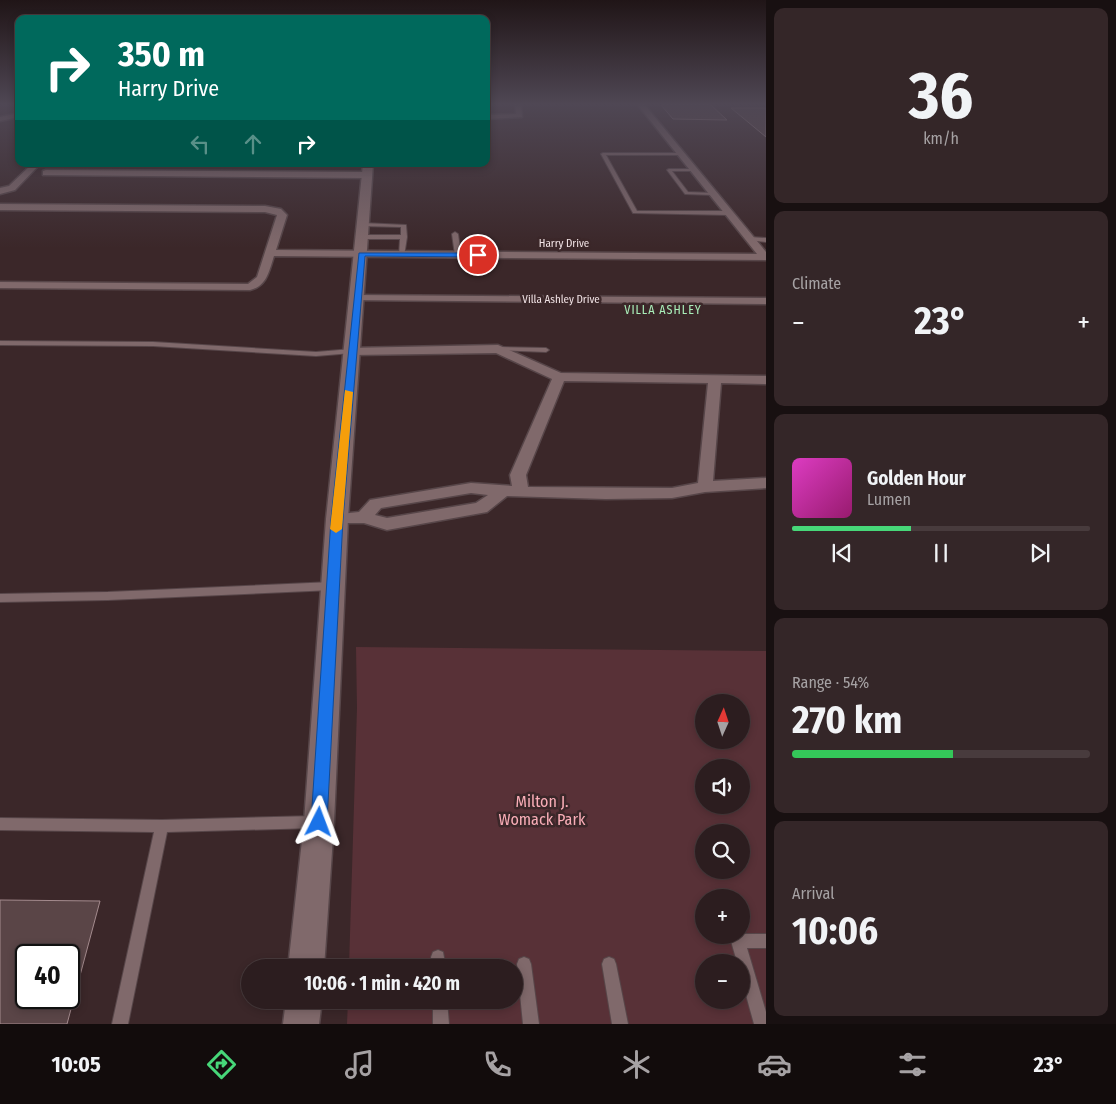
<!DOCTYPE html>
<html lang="en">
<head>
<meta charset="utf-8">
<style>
	body { margin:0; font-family:"Fira Sans Condensed",sans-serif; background:#342628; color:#f1f3f6; height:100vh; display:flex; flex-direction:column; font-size:19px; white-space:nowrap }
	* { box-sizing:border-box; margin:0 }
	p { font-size:16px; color:#a6a2a4 }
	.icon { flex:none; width:28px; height:28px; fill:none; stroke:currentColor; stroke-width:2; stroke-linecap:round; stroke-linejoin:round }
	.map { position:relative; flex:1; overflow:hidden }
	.side { display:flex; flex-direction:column; gap:8px; padding:8px; background:#181011; width:350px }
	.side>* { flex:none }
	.banner { position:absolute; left:15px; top:15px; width:475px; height:152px; border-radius:10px; box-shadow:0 2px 8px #0003,0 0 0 1px #483b3d; background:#00695c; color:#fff; overflow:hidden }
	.needle { width:32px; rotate:3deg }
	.buttons { position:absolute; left:695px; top:694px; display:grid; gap:10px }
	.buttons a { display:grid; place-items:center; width:55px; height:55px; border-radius:50%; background:#2c1d1f; box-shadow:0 2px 8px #0003,0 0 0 1px #483b3d; font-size:25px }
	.speed { position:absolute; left:15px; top:944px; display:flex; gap:10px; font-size:25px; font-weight:700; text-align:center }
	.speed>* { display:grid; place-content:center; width:65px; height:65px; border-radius:50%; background:#2c1d1f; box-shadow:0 2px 8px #0003,0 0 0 1px #483b3d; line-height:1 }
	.speed .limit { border:2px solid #111; border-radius:8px; background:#fff; color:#111 }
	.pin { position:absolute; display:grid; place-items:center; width:42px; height:42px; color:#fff; margin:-21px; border:2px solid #fff; border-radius:50%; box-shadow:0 1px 5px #0007 }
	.me { position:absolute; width:55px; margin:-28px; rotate:3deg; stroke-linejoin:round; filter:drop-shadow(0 0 4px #0008) }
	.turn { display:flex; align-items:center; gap:18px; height:105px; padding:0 20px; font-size:22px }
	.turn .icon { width:65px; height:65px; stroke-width:2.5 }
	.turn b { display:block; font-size:35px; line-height:42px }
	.lanes { display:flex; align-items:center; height:48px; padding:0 20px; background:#0003; justify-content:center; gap:25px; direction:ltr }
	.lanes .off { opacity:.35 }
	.big { font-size:38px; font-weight:700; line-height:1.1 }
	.side .tile { flex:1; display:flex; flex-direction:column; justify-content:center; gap:8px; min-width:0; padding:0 18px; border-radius:10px; background:#342628 }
	.side .dial { align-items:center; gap:0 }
	.dial b { font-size:65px; line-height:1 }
	.song { display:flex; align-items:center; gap:15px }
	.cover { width:60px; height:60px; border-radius:8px; background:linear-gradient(135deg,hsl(310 70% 55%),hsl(320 70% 35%)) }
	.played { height:5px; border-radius:2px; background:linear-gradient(90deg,#47d779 40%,#483b3d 40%) }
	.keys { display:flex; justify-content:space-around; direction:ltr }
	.heat { display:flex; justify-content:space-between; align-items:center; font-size:28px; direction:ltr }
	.charge { height:8px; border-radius:4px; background:linear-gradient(90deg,#34c759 54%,#483b3d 0) }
	.trip { position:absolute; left:241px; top:959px; width:282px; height:50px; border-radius:25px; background:#2c1d1f; box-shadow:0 2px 8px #0003,0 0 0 1px #483b3d; font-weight:700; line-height:50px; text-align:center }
	.menu { display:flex; height:80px; justify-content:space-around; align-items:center; background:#120c0c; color:#a6a2a4 }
	.menu .icon { width:35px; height:35px }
	.menu .current { color:#47d779 }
	.menu b { font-size:22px; color:#f1f3f6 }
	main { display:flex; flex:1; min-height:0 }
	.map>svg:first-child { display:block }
</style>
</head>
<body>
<main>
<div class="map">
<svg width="766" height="1024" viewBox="0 0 766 1024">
	<rect width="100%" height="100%" fill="#3b2729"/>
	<path fill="#583137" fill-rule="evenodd" d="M356,647L766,651V1024H347L348,1000H515V968L349,967L357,708ZM704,702H741V740H704ZM704,768H741V805H704ZM704,832H741V870H704ZM704,898H741V935H704ZM704,962H741V1000H704Z"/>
	<path fill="#5a4547" stroke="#a48b8e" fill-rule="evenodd" d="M700,104L711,105L727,120L673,119L661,105Z
		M731,108H766V137Z
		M0,900L100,901L67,1024H0ZM26,955H69V998H26Z"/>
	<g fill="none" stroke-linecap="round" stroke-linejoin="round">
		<defs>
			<path id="service" d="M603,153H681L683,154L681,155H606L637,211H729L732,213L729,215L633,213L601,154Z
				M669,169H696L694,171H672L688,192L713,193L715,194L713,195L685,194L667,170Z
				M363,223L406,225L407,237L404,256L399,255L400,239H362L359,237L362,235H401V227L361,226L360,225Z
				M455,232L458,234L461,255L458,257L455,255L452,234Z
				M750,237L766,238V242L748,240V238Z
				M0,341L153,342L316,352L352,349L355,351L352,353L316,356L153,346L0,345Z
				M498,347L546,348L549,350L546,352L496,350L495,349Z
				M332,582L335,583L337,586L335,589L332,590L108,600L0,602V594L108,592Z
				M315,816L319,818L321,822L319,826L315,828L167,832L128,1024H112L154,832L0,830V818L162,820Z
				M741,934H766V948H747L766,1012V1024H754L741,977V962H737L731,941L733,936Z
				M438,950L443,952L446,968H432L431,957L433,952Z
				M524,957L529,959L531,964L539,1024H523L517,964L519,959Z
				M609,957L614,959L616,964L628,1024H612L602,964L604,959Z
				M433,1000H447L449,1024H433Z"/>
			<path id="minor" d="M515,104H521L522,117L486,119V115L516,114Z
				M637,104H644L766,252V260L274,256C269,271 267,286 250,290L0,288V282L248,284L257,277L277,215L265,212L0,210V204L265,206L281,209L287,215L276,250L757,254Z
				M19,113V117L0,121V117Z
				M32,164H40L15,190L0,194V188L9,186Z
				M46,170L367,172L371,175L367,178L43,175V171Z
				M356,295L766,298V304L352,300L350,298Z
				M498,345L561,373L766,376V384L721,383L713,481L766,478V488L705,492L672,498L606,499L507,496L487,512L387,530L364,523H331L329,519L331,515L359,512L370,500L376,499L471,483L512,486L510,475L552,379L496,353L352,355L346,351L348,348ZM564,381L708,383L698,483L672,488L528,487L526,475ZM471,493L488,495L476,503L387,518L375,515L381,508Z"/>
			<path id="tertiary" d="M363,164H373L348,519L334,822L324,968H288L304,822L326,519Z
				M286,1000H322L319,1024H283Z"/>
		</defs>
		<use href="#service" stroke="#574649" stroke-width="2"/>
		<use href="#minor" stroke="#574649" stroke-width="3"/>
		<use href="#tertiary" stroke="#574649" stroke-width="3"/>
		<use href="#service" fill="#80696b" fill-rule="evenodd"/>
		<use href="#minor" fill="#80696b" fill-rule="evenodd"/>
		<use href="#tertiary" fill="#80696b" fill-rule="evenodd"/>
	</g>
	<linearGradient id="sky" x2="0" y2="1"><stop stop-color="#201517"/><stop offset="0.42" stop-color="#4f4754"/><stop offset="1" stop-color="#4f4754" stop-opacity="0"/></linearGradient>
	<rect width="766" height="248" fill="url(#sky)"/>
	<path fill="#1a73e8" stroke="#114b97" d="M359,253H478L481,255L478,257L365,256L343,519L327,822L325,827L319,830L313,827L311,822L331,519Z"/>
	<path fill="#f59e0b" d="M345,390L353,392L342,529L336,533L330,529Z"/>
	<g text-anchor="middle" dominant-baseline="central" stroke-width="5" stroke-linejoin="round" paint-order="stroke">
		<g font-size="11" fill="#f1e3e5" stroke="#3b2729">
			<text x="564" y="243">Harry Drive</text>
			<text x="561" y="299">Villa Ashley Drive</text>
		</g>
		<g font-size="12" letter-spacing="1" fill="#a9eeb9" stroke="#3b2729">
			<text x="663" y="310">VILLA ASHLEY</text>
		</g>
		<g font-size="16" fill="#f9adb7" stroke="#3b2729">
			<text x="542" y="801">Milton J.<tspan x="542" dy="18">Womack Park</tspan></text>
		</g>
	</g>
</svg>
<div class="buttons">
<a><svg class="needle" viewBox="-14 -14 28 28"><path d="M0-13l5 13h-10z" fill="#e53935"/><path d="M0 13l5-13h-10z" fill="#a6a2a4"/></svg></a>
<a><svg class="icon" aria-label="sound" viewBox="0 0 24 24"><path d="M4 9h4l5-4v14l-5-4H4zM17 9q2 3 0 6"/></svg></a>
<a><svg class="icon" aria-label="search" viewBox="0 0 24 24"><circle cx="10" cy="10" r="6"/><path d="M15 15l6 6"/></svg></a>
<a>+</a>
<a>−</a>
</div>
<div class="speed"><div class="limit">40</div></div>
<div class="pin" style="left:478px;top:255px;background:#d93025"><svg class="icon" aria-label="arrive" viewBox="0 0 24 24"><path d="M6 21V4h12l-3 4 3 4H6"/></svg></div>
<svg class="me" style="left:319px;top:822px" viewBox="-20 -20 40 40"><path d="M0-17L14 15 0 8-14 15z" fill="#1a73e8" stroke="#fff" stroke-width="4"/></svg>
<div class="trip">10:06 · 1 min · 420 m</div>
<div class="banner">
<div class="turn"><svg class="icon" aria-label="right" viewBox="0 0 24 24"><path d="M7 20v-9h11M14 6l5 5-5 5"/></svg><div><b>350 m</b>Harry Drive</div></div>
<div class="lanes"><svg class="icon off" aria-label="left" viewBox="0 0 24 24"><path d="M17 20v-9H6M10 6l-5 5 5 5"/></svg><svg class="icon off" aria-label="ahead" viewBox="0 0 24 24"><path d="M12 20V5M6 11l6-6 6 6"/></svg><svg class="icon" aria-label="right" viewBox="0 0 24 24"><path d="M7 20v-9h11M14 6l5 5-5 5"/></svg></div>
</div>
</div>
<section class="side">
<div class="tile dial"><b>36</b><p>km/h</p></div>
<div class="tile"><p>Climate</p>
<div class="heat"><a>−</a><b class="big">23°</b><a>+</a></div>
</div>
<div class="tile">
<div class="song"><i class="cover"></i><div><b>Golden Hour</b><p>Lumen</p></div></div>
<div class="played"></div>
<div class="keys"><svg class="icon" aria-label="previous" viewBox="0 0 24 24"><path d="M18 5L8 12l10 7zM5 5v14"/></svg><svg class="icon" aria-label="pause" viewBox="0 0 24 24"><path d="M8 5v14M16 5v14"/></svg><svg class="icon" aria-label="next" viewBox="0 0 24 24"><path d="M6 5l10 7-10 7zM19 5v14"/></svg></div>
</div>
<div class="tile"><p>Range · 54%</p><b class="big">270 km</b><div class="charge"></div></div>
<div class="tile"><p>Arrival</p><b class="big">10:06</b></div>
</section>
</main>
<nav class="menu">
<b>10:05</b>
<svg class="icon current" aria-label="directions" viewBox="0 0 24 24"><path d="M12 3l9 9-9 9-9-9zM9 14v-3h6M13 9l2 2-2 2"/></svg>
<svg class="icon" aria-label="music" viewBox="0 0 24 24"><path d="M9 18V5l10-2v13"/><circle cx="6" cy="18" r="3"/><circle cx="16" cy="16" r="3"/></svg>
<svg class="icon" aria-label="phone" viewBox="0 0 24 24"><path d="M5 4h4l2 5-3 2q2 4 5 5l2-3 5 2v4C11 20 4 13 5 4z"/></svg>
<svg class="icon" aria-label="climate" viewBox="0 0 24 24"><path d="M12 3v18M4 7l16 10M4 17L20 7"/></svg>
<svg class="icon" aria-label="car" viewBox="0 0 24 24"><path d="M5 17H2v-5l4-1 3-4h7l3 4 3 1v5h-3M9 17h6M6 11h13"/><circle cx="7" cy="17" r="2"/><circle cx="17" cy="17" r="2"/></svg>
<svg class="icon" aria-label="filters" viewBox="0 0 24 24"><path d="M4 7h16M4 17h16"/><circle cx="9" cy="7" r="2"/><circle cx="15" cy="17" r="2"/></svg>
<b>23°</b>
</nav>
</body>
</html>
